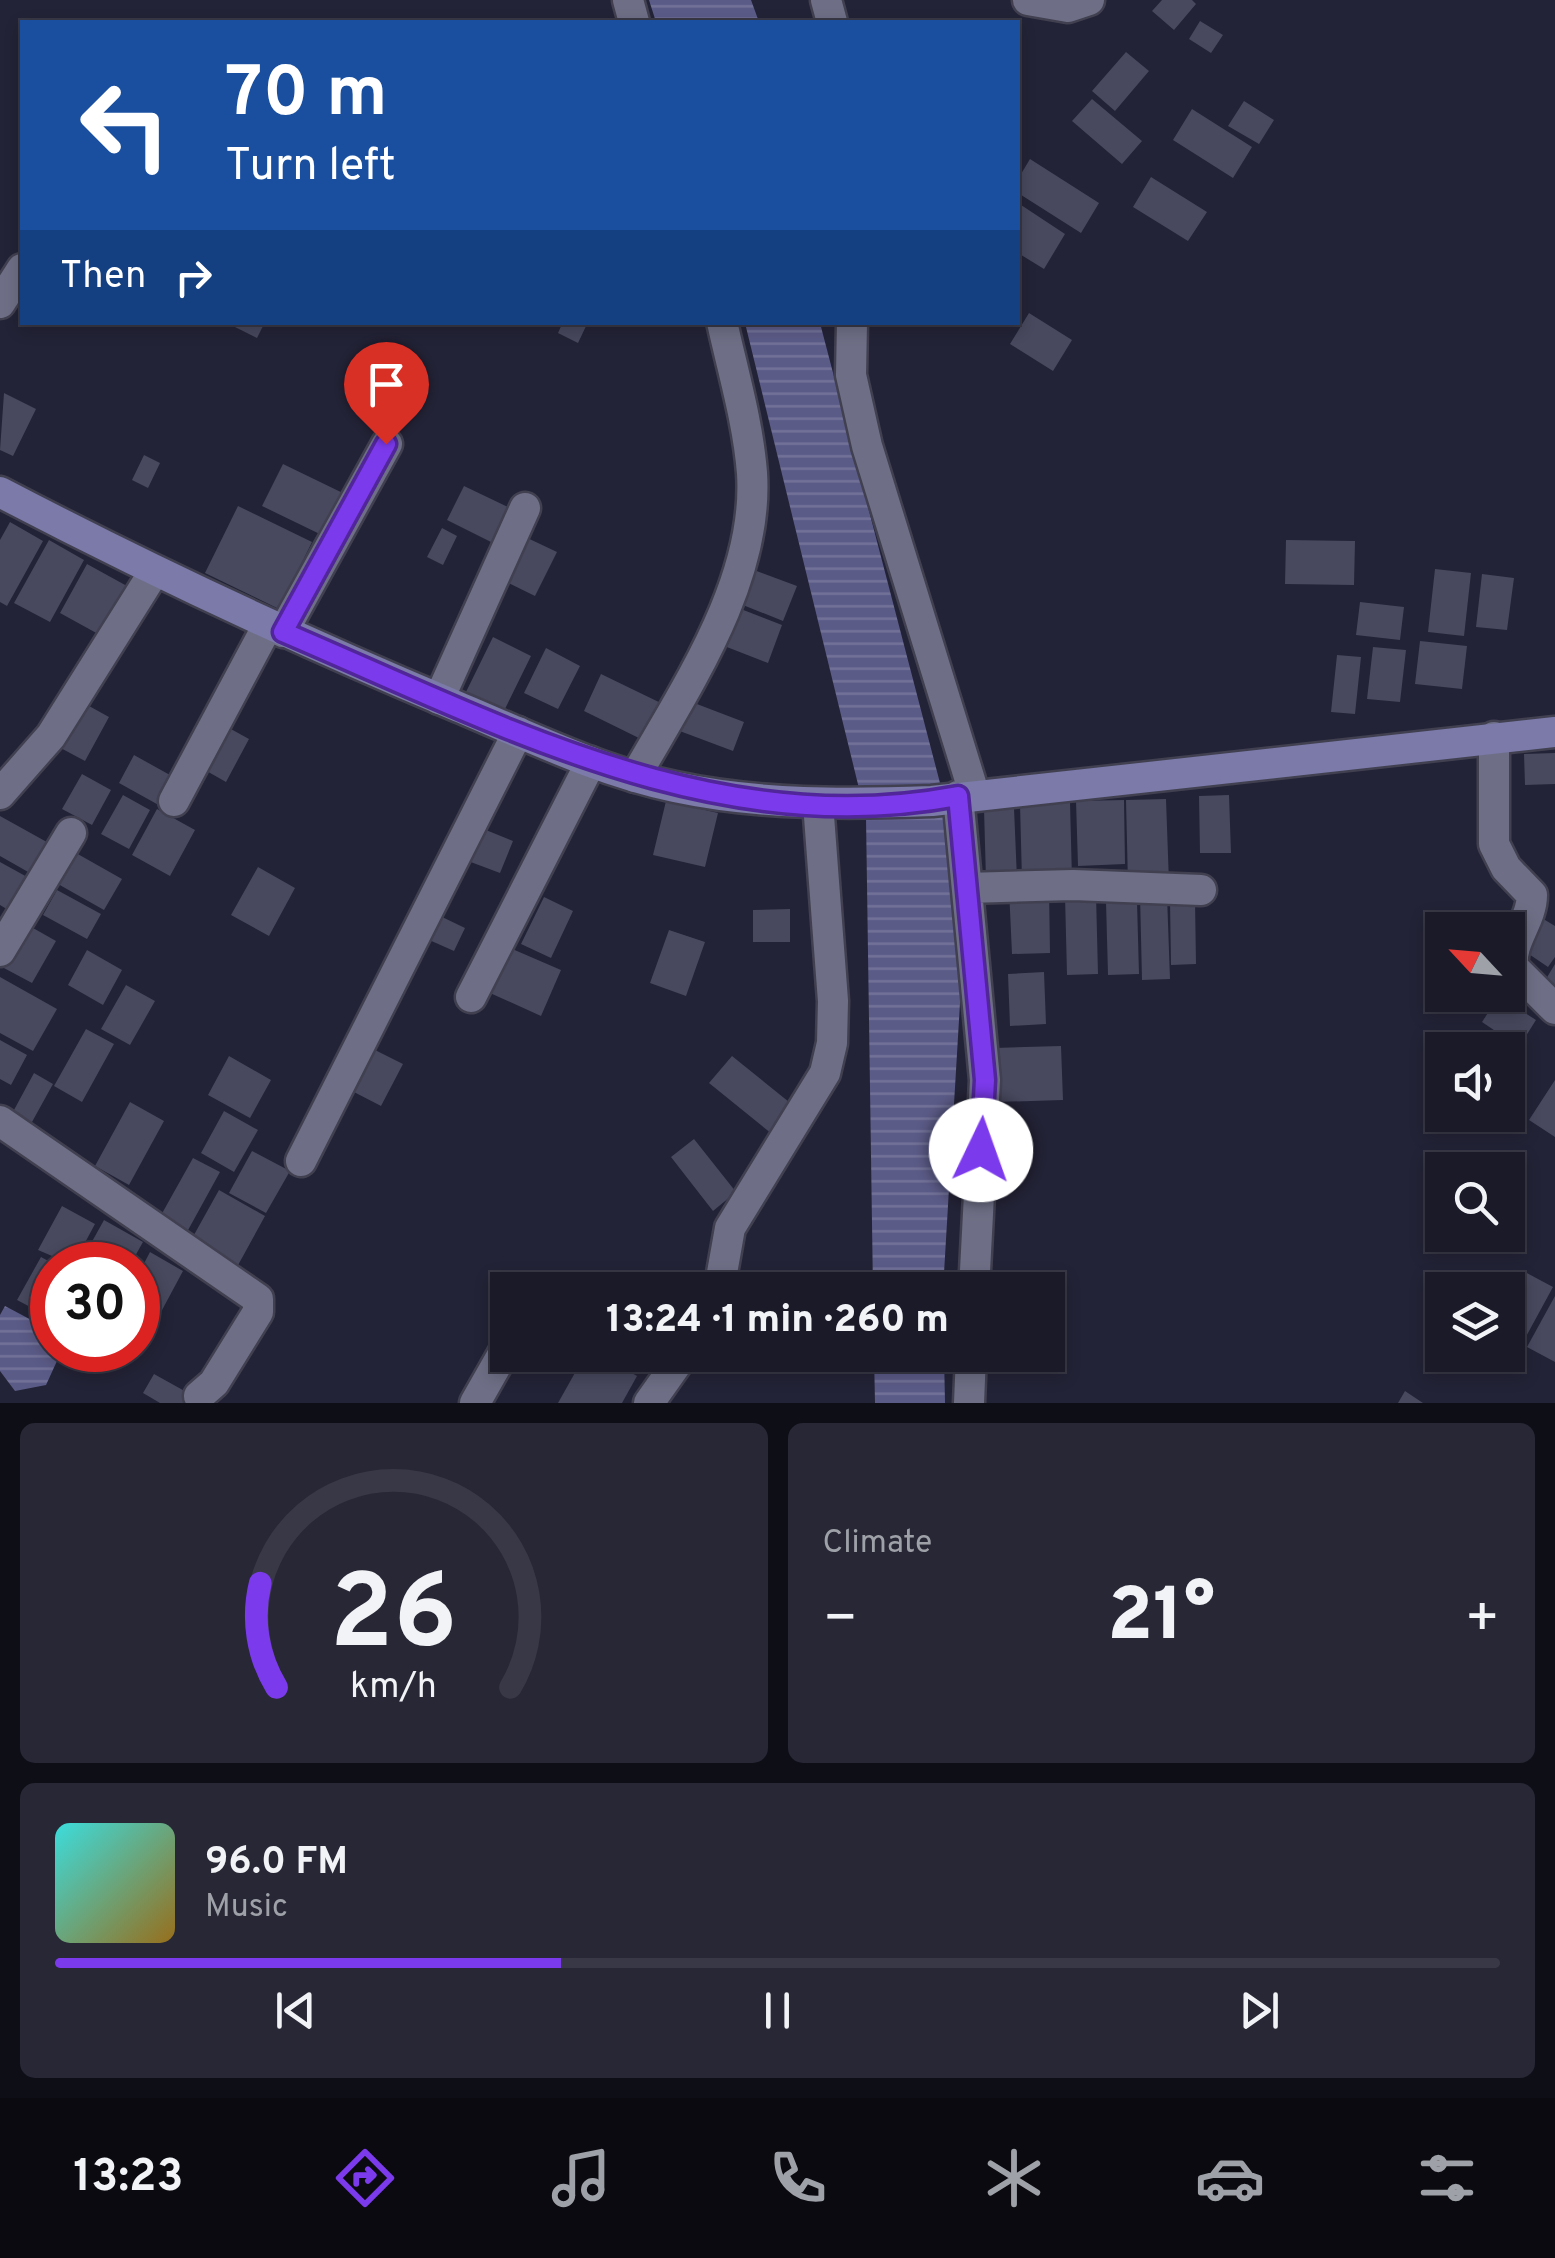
<!DOCTYPE html>
<html lang="en">
<head>
<meta charset="utf-8">
<style>
	body { margin:0; font-family:Overpass,sans-serif; background:#272735; color:#f1f3f6; height:100vh; display:flex; flex-direction:column; font-size:38px; white-space:nowrap }
	* { box-sizing:border-box; margin:0 }
	p { font-size:32px; color:#9fa1a8 }
	.icon { flex:none; width:55px; height:55px; fill:none; stroke:currentColor; stroke-width:2; stroke-linecap:round; stroke-linejoin:round }
	.map { position:relative; height:1403px; overflow:hidden }
	.panel { display:flex; flex-direction:column; gap:20px; padding:20px; background:#0e0e17; flex:1 }
	.panel>* { flex:none }
	.hud { position:absolute; left:20px; top:20px; width:1000px; height:305px; border-radius:0px; box-shadow:0 5px 15px #0003,0 0 0 2px #383846; background:#1a4fa0; color:#fff; overflow:hidden }
	.needle { width:65px; rotate:296deg }
	.fabs { position:absolute; left:1425px; top:912px; display:grid; gap:20px }
	.fabs a { display:grid; place-items:center; width:100px; height:100px; border-radius:0px; background:#1a1a29; box-shadow:0 5px 15px #0003,0 0 0 2px #383846; font-size:50px }
	.speed { position:absolute; left:30px; top:1242px; display:flex; gap:20px; font-size:50px; font-weight:700; text-align:center }
	.speed>* { display:grid; place-content:center; width:130px; height:130px; border-radius:50%; background:#1a1a29; box-shadow:0 5px 15px #0003,0 0 0 2px #383846; line-height:1 }
	.speed .limit { border:15px solid #d22; background:#fff; color:#111 }
	.pin { position:absolute; display:grid; place-items:center; width:85px; height:85px; color:#fff; margin:-102px -42px; border-radius:50% 50% 50% 0; rotate:-45deg; box-shadow:0 0 10px #0007 }
	.pin .icon { rotate:45deg }
	.me { position:absolute; width:110px; margin:-55px; rotate:3deg; stroke-linejoin:round; filter:drop-shadow(0 0 8px #0008) }
	.turn { display:flex; align-items:center; gap:35px; height:210px; padding:0 40px; font-size:45px }
	.turn .icon { width:130px; height:130px; stroke-width:2.5 }
	.turn b { display:block; font-size:70px; line-height:85px }
	.then { display:flex; align-items:center; height:95px; padding:0 40px; background:#0003; gap:20px; font-size:38px }
	.big { font-size:75px; font-weight:800; line-height:1.1 }
	.panel .tile { flex:1; display:flex; flex-direction:column; justify-content:center; gap:15px; min-width:0; padding:0 35px; border-radius:15px; background:#272735 }
	.panel .dial { align-items:center; gap:0 }
	.dial svg { height:260px; overflow:visible; fill:none; stroke:#383846; stroke-width:7; stroke-linecap:round; text-anchor:middle }
	.dial text { fill:#f1f3f6; stroke:none }
	.song { display:flex; align-items:center; gap:30px }
	.cover { width:120px; height:120px; border-radius:15px; background:linear-gradient(135deg,hsl(180 70% 55%),hsl(40 70% 35%)) }
	.played { height:10px; border-radius:5px; background:linear-gradient(90deg,#7c3aed 35%,#383846 35%) }
	.keys { display:flex; justify-content:space-around; direction:ltr }
	.heat { display:flex; justify-content:space-between; align-items:center; font-size:55px; direction:ltr }
	.panel .tiles { flex:1; display:grid; gap:20px; grid-template-columns:1fr 1fr }
	.tile:last-child { grid-column:span 2 }
	.trip { position:absolute; left:490px; top:1272px; width:575px; height:100px; border-radius:0px; background:#1a1a29; box-shadow:0 5px 15px #0003,0 0 0 2px #383846; font-weight:800; line-height:100px; text-align:center }
	.menu { display:flex; height:160px; justify-content:space-around; align-items:center; background:#0a0a10; color:#9fa1a8 }
	.menu .icon { width:70px; height:70px }
	.menu .selected { color:#7c3aed }
	.menu b { font-size:45px; color:#f1f3f6 }
	.map>svg:first-child { display:block }
</style>
</head>
<body>
<div class="map">
<svg width="1555" height="1403" viewBox="0 0 1555 1403">
	<defs>
		<pattern id="water-rules" width="6" height="5" patternUnits="userSpaceOnUse" patternTransform="scale(2.5)"><rect width="6" height="5" fill="#5b5b88"/><path d="M0 2.5h6" fill="none" stroke="#727299"/></pattern>
	</defs>
	<rect width="100%" height="100%" fill="#232337"/>
	<path fill="url(#water-rules)" d="M649,0H751L759,22H656Z
		M745,323H820L958,852L962,969L943,1290H873L866,817Z
		M5,1306L52,1331V1350H62L46,1385L15,1391L0,1371V1315Z
		M874,1355H944L945,1403H875Z"/>
	<path fill="#48485e" d="M1162,0H1192L1196,4L1174,30L1152,11Z
		M1200,21L1223,35L1211,53L1189,39Z
		M1126,52L1149,71L1115,111L1092,91Z
		M1092,99L1142,141L1122,164L1072,121Z
		M1244,101L1274,120L1259,144L1228,126Z
		M1192,109L1252,147L1233,178L1173,140Z
		M1030,159L1099,203L1081,233L1018,193V179Z
		M1151,177L1207,212L1188,241L1133,207Z
		M1018,203L1065,234L1044,269L1018,253Z
		M1029,313L1072,340L1053,371L1010,344Z
		M225,322H265L257,338Z
		M563,322H588L578,343L558,333Z
		M4,393L36,409L13,456L0,450Z
		M144,455L160,463L148,488L132,480Z
		M283,464L349,496L328,538L262,506Z
		M464,486L514,510L497,545L447,520Z
		M238,506L312,542L279,609L205,573Z
		M10,522L43,541L7,606L0,602V540Z
		M442,528L457,536L443,565L427,557Z
		M519,534L557,552L535,596L498,578Z
		M49,540L84,560L50,622L14,603Z
		M1286,540L1355,541L1354,585L1285,584Z
		M87,564L136,591L109,640L60,613Z
		M746,567L797,586L783,621L733,601Z
		M1435,569L1471,573L1464,636L1428,632Z
		M1482,574L1514,578L1507,630L1476,627Z
		M1360,602L1404,607L1400,640L1356,635Z
		M728,604L782,625L768,663L714,642Z
		M493,637L531,656L502,715L464,696Z
		M1420,641L1467,646L1462,689L1415,684Z
		M1373,647L1406,650L1400,702L1367,699Z
		M546,648L580,666L558,709L524,693Z
		M1337,655L1361,657L1355,714L1331,712Z
		M601,674L667,706L649,743L584,711Z
		M80,701L109,717L85,761L55,745Z
		M689,701L744,722L733,751L677,730Z
		M220,723L249,739L226,782L196,765Z
		M1555,753V784L1525,785L1524,754Z
		M134,755L179,780L164,808L119,783Z
		M82,774L111,790L92,825L62,809Z
		M123,795L150,810L129,849L101,834Z
		M1229,795L1231,853H1200L1199,796Z
		M1166,799L1169,883L1128,885L1126,800Z
		M1124,800L1125,864L1078,866L1076,801Z
		M666,801L718,813L705,867L653,855Z
		M1070,802L1072,879L1022,881L1020,804Z
		M1014,808L1017,879L986,880L984,809Z
		M157,809L195,830L170,876L132,855Z
		M0,816L54,846L37,877L0,856Z
		M481,828L513,841L500,873L468,861Z
		M76,853L122,879L104,910L58,884Z
		M0,862L29,878L10,911L0,905Z
		M258,867L295,888L269,936L231,915Z
		M1049,888L1050,953L1012,954L1009,889Z
		M57,890L101,914L87,939L43,915Z
		M1096,894L1098,974L1067,975L1065,896Z
		M1140,895H1167L1170,979L1142,980Z
		M544,897L573,911L551,958L521,944Z
		M1195,900L1196,964L1171,965L1170,901Z
		M1137,901L1139,974L1108,975L1106,902Z
		M790,909V942H753V910Z
		M438,915L465,928L454,951L427,939Z
		M1540,917L1555,926V957L1548,967L1520,948Z
		M26,924L56,941L32,983L2,967Z
		M669,930L705,942L686,996L650,983Z
		M510,948L561,970L541,1016L490,993Z
		M87,950L122,970L103,1005L68,985Z
		M1555,964V992L1543,984Z
		M1044,972L1046,1024L1010,1026L1008,974Z
		M0,977L57,1009L33,1051L0,1033Z
		M126,985L155,1001L130,1045L101,1029Z
		M1499,996L1536,1020L1519,1047L1482,1022Z
		M86,1029L114,1044L82,1102L54,1086Z
		M0,1040L27,1055L11,1085L0,1079Z
		M1061,1046L1063,1100L996,1102L994,1048Z
		M373,1049L403,1064L381,1106L352,1091Z
		M229,1056L271,1080L250,1118L208,1095Z
		M732,1056L794,1106L772,1134L709,1083Z
		M34,1073L53,1084L27,1131L8,1121Z
		M1555,1080V1137L1529,1120Z
		M130,1102L164,1121L129,1185L95,1166Z
		M224,1111L258,1130L234,1172L201,1153Z
		M694,1139L736,1192L713,1211L671,1157Z
		M252,1151L290,1171L266,1213L229,1193Z
		M193,1158L220,1172L187,1232L160,1217Z
		M219,1190L265,1216L237,1267L190,1242Z
		M62,1206L95,1224L73,1265L38,1250Z
		M104,1220L143,1242L130,1265H79Z
		M150,1252L183,1271L161,1312L138,1299V1275Z
		M41,1257L52,1263V1285L38,1311L17,1300Z
		M1521,1270L1553,1287L1523,1342L1508,1334V1294Z
		M52,1296V1318L43,1313Z
		M1555,1296V1362L1527,1347Z
		M585,1355H600L637,1376L622,1403H558Z
		M154,1374L190,1394L184,1403H160L143,1393Z
		M1405,1391L1423,1403H1398Z"/>
	<g fill="none" stroke-linecap="round" stroke-linejoin="round">
		<defs>
			<path id="street" d="M628,0L634,22
				M826,0L832,22
				M1028,0L1068,7L1089,0
				M0,303L22,269
				M852,322L851,375L867,446L974,793
				M283,632L387,444
				M439,699L525,508
				M1494,737V844L1506,868L1532,895C1532,921 1510,940 1513,967L1555,1009
				M635,777C686,687 759,581 752,473C748,422 733,372 722,322
				M0,794L51,736L154,572
				M958,796L985,1080L974,1290
				M174,801L268,625
				M967,888L1073,885L1201,890
				M0,951L71,833
				M471,997L591,762
				M0,1121L258,1299V1312L214,1383L199,1396
				M301,1161L518,732
				M719,1290L730,1228L825,1073L832,1043L833,1001L818,803
				M475,1403L508,1345
				M649,1403L683,1355
				M969,1403L971,1355"/>
			<path id="secondary" d="M0,492C149,570 299,640 454,705C526,735 598,771 675,787C759,805 847,804 932,801L1555,732"/>
		</defs>
		<use href="#street" stroke="#414051" stroke-width="35"/>
		<use href="#secondary" stroke="#414051" stroke-width="35"/>
		<use href="#street" stroke="#6e6f86" stroke-width="30"/>
		<use href="#secondary" stroke="#7b7aa9" stroke-width="30"/>
	</g>
	<g fill="none" stroke-linecap="round" stroke-linejoin="round">
		<defs>
			<path id="route" d="M386,444L283,632C499,724 714,842 958,796L985,1080L981,1150"/>
		</defs>
		<use href="#route" stroke="#51269a" stroke-width="25"/>
		<use href="#route" stroke="#7c3aed" stroke-width="18"/>
	</g>
</svg>
<div class="fabs">
<a><svg class="needle" viewBox="-14 -14 28 28"><path d="M0-13l5 13h-10z" fill="#e53935"/><path d="M0 13l5-13h-10z" fill="#9fa1a8"/></svg></a>
<a><svg class="icon" aria-label="sound" viewBox="0 0 24 24"><path d="M4 9h4l5-4v14l-5-4H4zM17 9q2 3 0 6"/></svg></a>
<a><svg class="icon" aria-label="search" viewBox="0 0 24 24"><circle cx="10" cy="10" r="6"/><path d="M15 15l6 6"/></svg></a>
<a><svg class="icon" aria-label="layers" viewBox="0 0 24 24"><path d="M12 4l9 5-9 5-9-5zM3 14l9 5 9-5"/></svg></a>
</div>
<div class="speed"><div class="limit">30</div></div>
<div class="pin" style="left:386px;top:444px;background:#d93025"><svg class="icon" aria-label="arrive" viewBox="0 0 24 24"><path d="M6 21V4h12l-3 4 3 4H6"/></svg></div>
<svg class="me" style="left:981px;top:1150px" viewBox="-20 -20 40 40"><circle r="19" fill="#fff"/><path d="M0-13L10 11 0 6-10 11z" fill="#7c3aed"/></svg>
<div class="trip">13:24 · 1 min · 260 m</div>
<div class="hud">
<div class="turn"><svg class="icon" aria-label="left" viewBox="0 0 24 24"><path d="M17 20v-9H6M10 6l-5 5 5 5"/></svg><div><b>70 m</b>Turn left</div></div>
<div class="then">Then<svg class="icon" aria-label="right" viewBox="0 0 24 24"><path d="M7 20v-9h11M14 6l5 5-5 5"/></svg></div>
</div>
</div>
<section class="panel">
<div class="tiles">
<div class="tile dial"><svg viewBox="0 0 100 80">
<path d="M14 69A42 42 0 1 1 86 69"/>
<path d="M14 69A42 42 0 0 1 9 37" stroke="#7c3aed"/>
<text x="50" y="56" font-size="32" font-weight="700">26</text>
<text x="50" y="72" font-size="11">km/h</text>
</svg></div>
<div class="tile"><p>Climate</p>
<div class="heat"><a>−</a><b class="big">21°</b><a>+</a></div>
</div>
<div class="tile">
<div class="song"><i class="cover"></i><div><b>96.0 FM</b><p>Music</p></div></div>
<div class="played"></div>
<div class="keys"><svg class="icon" aria-label="previous" viewBox="0 0 24 24"><path d="M18 5L8 12l10 7zM5 5v14"/></svg><svg class="icon" aria-label="pause" viewBox="0 0 24 24"><path d="M8 5v14M16 5v14"/></svg><svg class="icon" aria-label="next" viewBox="0 0 24 24"><path d="M6 5l10 7-10 7zM19 5v14"/></svg></div>
</div>
</div>
</section>
<nav class="menu">
<b>13:23</b>
<svg class="icon selected" aria-label="directions" viewBox="0 0 24 24"><path d="M12 3l9 9-9 9-9-9zM9 14v-3h6M13 9l2 2-2 2"/></svg>
<svg class="icon" aria-label="music" viewBox="0 0 24 24"><path d="M9 18V5l10-2v13"/><circle cx="6" cy="18" r="3"/><circle cx="16" cy="16" r="3"/></svg>
<svg class="icon" aria-label="phone" viewBox="0 0 24 24"><path d="M5 4h4l2 5-3 2q2 4 5 5l2-3 5 2v4C11 20 4 13 5 4z"/></svg>
<svg class="icon" aria-label="climate" viewBox="0 0 24 24"><path d="M12 3v18M4 7l16 10M4 17L20 7"/></svg>
<svg class="icon" aria-label="car" viewBox="0 0 24 24"><path d="M5 17H2v-5l4-1 3-4h7l3 4 3 1v5h-3M9 17h6M6 11h13"/><circle cx="7" cy="17" r="2"/><circle cx="17" cy="17" r="2"/></svg>
<svg class="icon" aria-label="filters" viewBox="0 0 24 24"><path d="M4 7h16M4 17h16"/><circle cx="9" cy="7" r="2"/><circle cx="15" cy="17" r="2"/></svg>
</nav>
</body>
</html>
